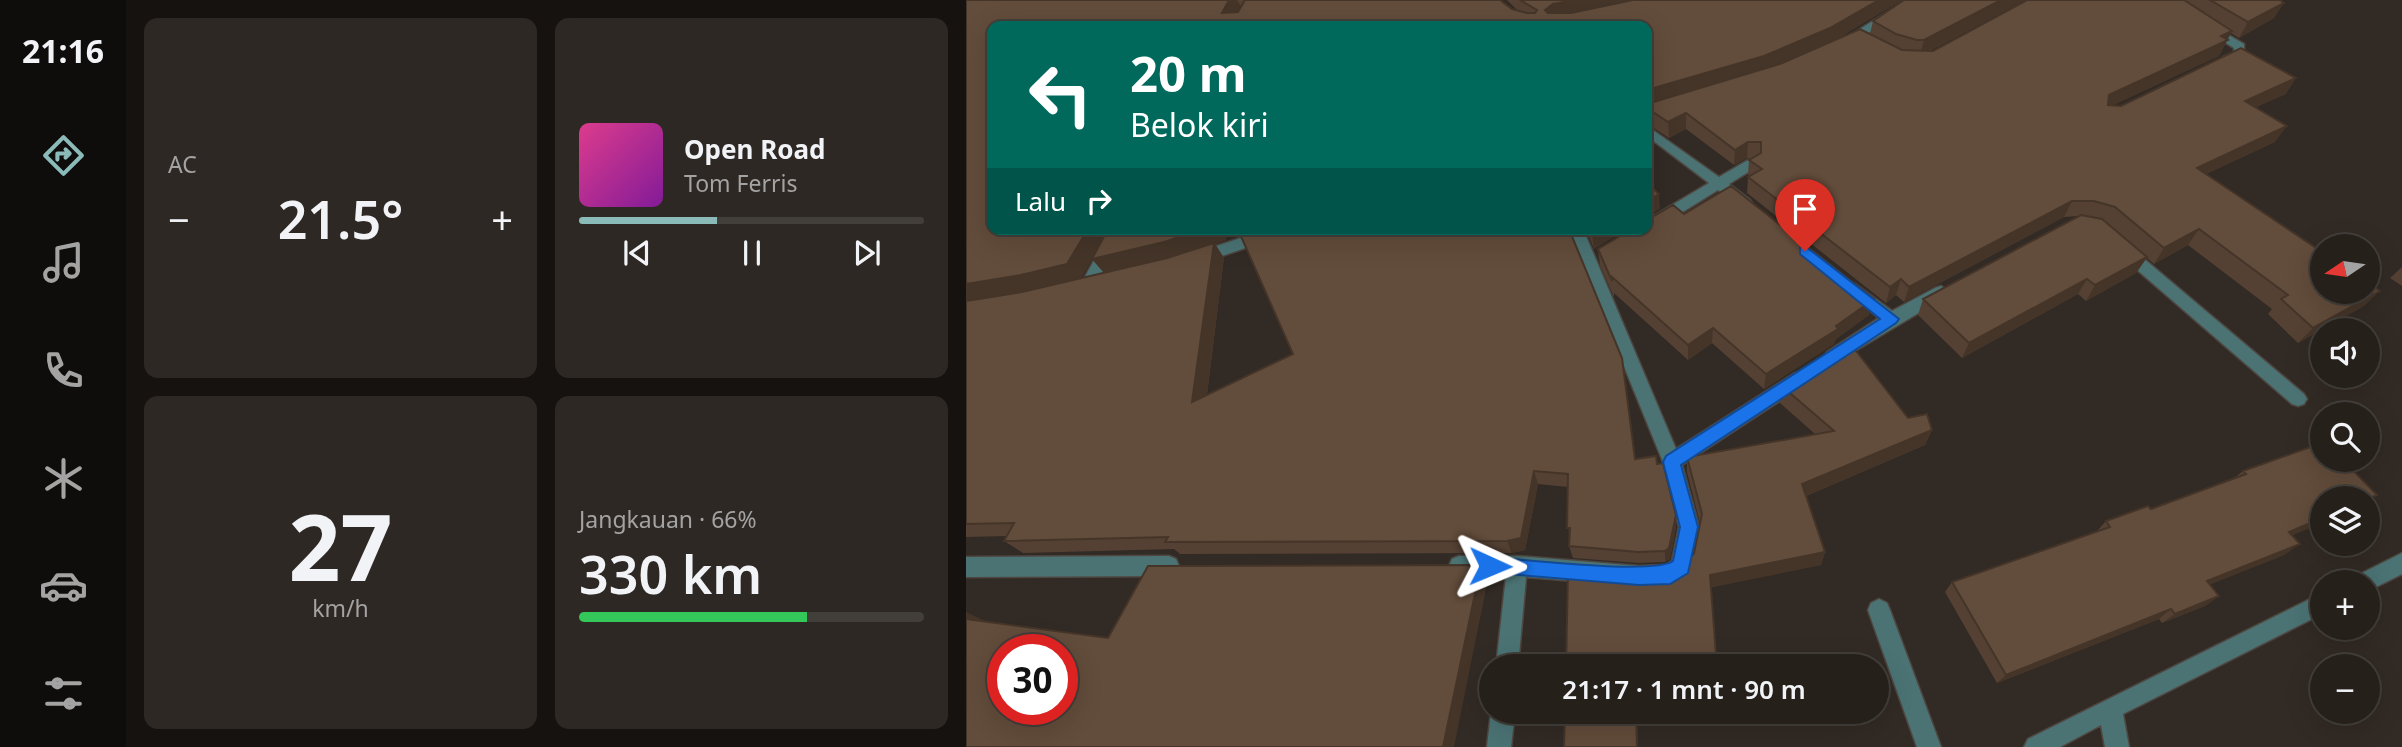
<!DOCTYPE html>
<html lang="id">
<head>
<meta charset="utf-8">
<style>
	body { margin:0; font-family:"Noto Sans",sans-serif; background:#2e2824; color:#f1f3f6; height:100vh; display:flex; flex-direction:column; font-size:26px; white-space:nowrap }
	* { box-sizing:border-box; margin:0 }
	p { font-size:23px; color:#a4a3a3 }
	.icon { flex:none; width:38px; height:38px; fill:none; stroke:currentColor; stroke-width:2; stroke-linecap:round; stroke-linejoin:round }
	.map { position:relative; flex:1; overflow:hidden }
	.details { display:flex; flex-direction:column; gap:18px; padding:18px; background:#15120f; width:840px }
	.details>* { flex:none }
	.banner { position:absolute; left:21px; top:21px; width:665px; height:214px; border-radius:14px; box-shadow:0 7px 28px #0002,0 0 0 2px #423e3a; background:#00695c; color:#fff; overflow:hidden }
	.needle { width:46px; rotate:257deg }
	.fabs { position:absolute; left:1344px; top:234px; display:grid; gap:14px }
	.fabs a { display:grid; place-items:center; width:70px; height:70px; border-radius:50%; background:#26201b; box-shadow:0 7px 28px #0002,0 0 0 2px #423e3a; font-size:35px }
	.speed { position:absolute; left:21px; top:634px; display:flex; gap:14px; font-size:35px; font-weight:700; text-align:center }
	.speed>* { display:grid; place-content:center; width:91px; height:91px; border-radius:50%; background:#26201b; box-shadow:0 7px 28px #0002,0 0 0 2px #423e3a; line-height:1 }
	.speed .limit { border:10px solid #d22; background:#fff; color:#111 }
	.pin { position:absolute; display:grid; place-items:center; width:60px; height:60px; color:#fff; margin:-72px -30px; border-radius:50% 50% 50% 0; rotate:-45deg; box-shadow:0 0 7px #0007 }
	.pin .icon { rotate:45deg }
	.me { position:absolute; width:77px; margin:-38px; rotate:91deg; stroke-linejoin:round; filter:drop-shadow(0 0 5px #0008) }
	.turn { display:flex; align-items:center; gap:24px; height:147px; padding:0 28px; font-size:32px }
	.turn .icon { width:91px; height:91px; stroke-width:2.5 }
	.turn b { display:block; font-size:49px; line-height:60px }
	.then { display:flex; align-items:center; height:66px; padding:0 28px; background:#0003; gap:14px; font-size:26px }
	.big { font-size:52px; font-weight:600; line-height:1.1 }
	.details .tile { flex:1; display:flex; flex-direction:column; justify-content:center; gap:10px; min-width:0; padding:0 24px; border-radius:14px; background:#2e2824 }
	.details .dial { align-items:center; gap:0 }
	.dial b { font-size:91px; line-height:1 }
	.song { display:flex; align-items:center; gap:21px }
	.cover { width:84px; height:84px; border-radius:10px; background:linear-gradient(135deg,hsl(330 70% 55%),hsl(290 70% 35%)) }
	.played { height:7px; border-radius:4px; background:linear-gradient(90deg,#8bbbb9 40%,#423e3a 40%) }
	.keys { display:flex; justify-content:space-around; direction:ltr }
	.heat { display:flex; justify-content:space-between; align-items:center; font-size:38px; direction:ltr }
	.charge { height:10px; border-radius:5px; background:linear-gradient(90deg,#34c759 66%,#423e3a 0) }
	.details .tiles { flex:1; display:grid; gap:18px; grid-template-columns:repeat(2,1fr) }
	.trip { position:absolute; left:513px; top:654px; width:410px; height:70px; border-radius:35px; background:#26201b; box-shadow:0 7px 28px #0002,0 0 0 2px #423e3a; font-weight:600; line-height:70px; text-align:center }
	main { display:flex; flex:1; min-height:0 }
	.tabs { display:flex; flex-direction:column; width:126px; justify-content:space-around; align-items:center; background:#0f0d0b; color:#a4a3a3 }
	.tabs .icon { width:49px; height:49px }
	.tabs .active { color:#8bbbb9 }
	.tabs b { font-size:32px; color:#f1f3f6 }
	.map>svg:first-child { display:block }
</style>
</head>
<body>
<main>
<nav class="tabs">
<b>21:16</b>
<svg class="icon active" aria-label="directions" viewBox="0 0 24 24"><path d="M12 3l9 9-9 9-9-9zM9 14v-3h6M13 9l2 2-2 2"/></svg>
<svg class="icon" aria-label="music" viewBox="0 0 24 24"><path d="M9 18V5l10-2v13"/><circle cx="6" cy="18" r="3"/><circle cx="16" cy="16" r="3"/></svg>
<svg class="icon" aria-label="phone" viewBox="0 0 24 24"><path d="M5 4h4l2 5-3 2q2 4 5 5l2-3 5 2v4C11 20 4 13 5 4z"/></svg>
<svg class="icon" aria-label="climate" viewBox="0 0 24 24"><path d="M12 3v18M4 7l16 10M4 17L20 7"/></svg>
<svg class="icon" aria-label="car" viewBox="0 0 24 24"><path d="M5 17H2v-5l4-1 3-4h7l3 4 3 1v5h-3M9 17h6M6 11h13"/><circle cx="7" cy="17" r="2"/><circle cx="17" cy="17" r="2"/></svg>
<svg class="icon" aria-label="filters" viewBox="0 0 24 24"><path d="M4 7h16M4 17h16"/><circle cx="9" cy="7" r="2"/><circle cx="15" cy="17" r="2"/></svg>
</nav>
<section class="details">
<div class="tiles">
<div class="tile"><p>AC</p>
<div class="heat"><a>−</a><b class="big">21.5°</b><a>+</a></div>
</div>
<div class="tile">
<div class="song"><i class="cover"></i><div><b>Open Road</b><p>Tom Ferris</p></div></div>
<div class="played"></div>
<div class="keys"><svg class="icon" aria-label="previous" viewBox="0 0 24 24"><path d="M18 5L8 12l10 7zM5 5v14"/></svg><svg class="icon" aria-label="pause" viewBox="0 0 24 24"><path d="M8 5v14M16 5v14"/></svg><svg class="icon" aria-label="next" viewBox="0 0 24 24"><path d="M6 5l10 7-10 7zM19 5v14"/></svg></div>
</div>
<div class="tile dial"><b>27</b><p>km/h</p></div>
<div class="tile"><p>Jangkauan · 66%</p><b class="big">330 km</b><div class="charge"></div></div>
</div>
</section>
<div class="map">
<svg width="1436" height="747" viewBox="0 0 1436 747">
	<rect width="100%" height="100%" fill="#322a24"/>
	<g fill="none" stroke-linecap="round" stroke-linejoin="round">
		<defs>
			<path id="minor" d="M940,0H954L882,46L872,43Z
				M1239,26H1247L1278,44V57L1265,63H1257V57L1268,52V48L1239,30Z
				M681,126L753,177L782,160H792V166L763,184L784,200L786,203L784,206H774L752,190L686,231H676L681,229V220L743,183L681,136Z
				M145,229H160L128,290H116L114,286Z
				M302,229H326L324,233L232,264L224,258L226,254Z
				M602,229H617L710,449L829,373H841L844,378L841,383L716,465L733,527L722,573L704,585L673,586L560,577L552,667H530L540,576H493L486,573L483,566L486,559L493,556H551L673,566L700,565L706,561L713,527L697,462Z
				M1159,246L1164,247L1338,394L1341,399L1338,404L1332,406L1326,404L1154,255L1151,251L1154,247Z
				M889,284L926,311L969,288L975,286L983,292L981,296L867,364L861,362L858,357L861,352L913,318L883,294L881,290Z
				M1436,553V574L1402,591V583H1387L1390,576Z
				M203,556L210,559L213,566L210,573L203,576L0,577V557Z
				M1356,593V614L1157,714L1163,747H1139L1135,725L1094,747H1058L1062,739Z
				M913,599L921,603L924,610L975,747H951L902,610L905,603Z
				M525,712H549L545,747H521Z"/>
		</defs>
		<use href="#minor" stroke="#4e4641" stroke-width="3"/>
		<use href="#minor" fill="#4b7374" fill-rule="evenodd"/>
	</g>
	<path fill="#544133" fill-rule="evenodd" d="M0,0H534L546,9L551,10L541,0H936L869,40L904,34L907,21L938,0H1059L963,51H967L1061,0H1314L1308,18L1273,38L1265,33L1253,56L1146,105L1155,106L1320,94L1289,107L1309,142L1240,174L1398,306L1332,343L1302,314L1306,309L1222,245L1188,264L1181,258L1170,273L1120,301L1112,294L996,358L952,315L957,299L1112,216L1098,217L938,302L930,295L920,303L781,193L782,177L783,176L782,175L783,160L786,158H781L768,165L720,129L703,138L683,125L688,129V145L681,148V26L26,229L260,240L249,244L258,258L241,395L327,354L274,229H603L669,459L691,464L710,527L704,559L699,562L673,563L607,558L603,546L602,487L572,484L559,550L546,553L214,554L208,549L57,553L38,541L41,536L0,537ZM126,259L138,273L115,278Z
		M718,214L903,315L870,339L868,344L798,389L746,343L722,360L648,293V297L634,265L632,249Z
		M620,229H660L628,249Z
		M1436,267V286L1424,278Z
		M817,387L942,418L966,430L959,445L840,496L859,552L855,565L745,587L683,576L714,571L728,553L734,523L721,472V457L849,434L814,403Z
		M1277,471L1326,536L1318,555L1244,584L1253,596L1239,606L1196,623L1193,619L1031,683L979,592L986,582L1131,531L1140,521L1185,509L1268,478Z"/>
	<path fill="#453529" d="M263,0H271L275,7L264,26L256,13Z
		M609,0H689L581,26L579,10L587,4Z
		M913,0H936L862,44L797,72L681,106V90Z
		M1035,0H1059L954,55L958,40Z
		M1318,3L1308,18L1273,38L1282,22Z
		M1266,31L1253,56L1135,111L1143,95Z
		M1330,78L1320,94L1269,117L1279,101Z
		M720,113V129L703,138L702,122Z
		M1321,126L1309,142L1221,183L1231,168Z
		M688,129V145L681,148V132Z
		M782,142L781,158L768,165L769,150Z
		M693,194L694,209L681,217V201Z
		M1106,201L1098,217L938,302L943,287Z
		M122,229H261L260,240L249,244L258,258L238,417L226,402L209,257L139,274L126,259L114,280L69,290L0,301V284Z
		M274,229H293L277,235Z
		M633,229H660L628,249L626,234Z
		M1233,229L1222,245L1188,264L1198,248Z
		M1181,257L1170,273L1120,301L1129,285Z
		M935,279L930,295L920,303L924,287Z
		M1121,279L1112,294L996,358L1003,343Z
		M1414,291L1398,306L1332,343L1347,328Z
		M908,299L903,315L870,339L868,344L798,389L800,374Z
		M747,328L746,343L722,360V345Z
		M966,430L959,445L832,499L836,484Z
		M568,471L572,484L559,550L546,553L541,541Z
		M710,515V527L704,559L699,562V551Z
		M1356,518V523L1308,543L1323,532Z
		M1334,544L1318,555L1228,591L1241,581Z
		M859,552L855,565L743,588L744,575Z
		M515,565L522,579L488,747H477Z
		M1253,596L1239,606L1196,623L1209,614Z
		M1205,609L1193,619L1031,683L1040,675Z
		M0,612L19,621L0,623Z
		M670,712H672V747H671Z"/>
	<path fill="#624c3b" stroke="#453529" stroke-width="2" fill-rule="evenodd" d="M0,0H263L256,13L272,12L279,0H534L546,9L561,13H569L571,10L554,0H609L587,4L579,10L582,13H605L667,0H913L864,28L798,56L681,90V26H26V229H122L101,264L55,275L0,284Z
		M938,0H1035L958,40H951L930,34L907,21Z
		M1061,0H1218L1266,31L1255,36L1262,40L1143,95L1142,105L1155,106L1275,48L1330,78L1279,101L1321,126L1231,168L1356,252V292H1402V283L1414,291L1347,328L1315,299L1322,295L1233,229L1198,248L1149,207L1128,201H1106L943,287L935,279L924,287L782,177L796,169L783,160L795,153V142H782L769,150L720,113L702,122L681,108V104L814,64L894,29L936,50L967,51Z
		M1244,0H1314L1318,3L1282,22Z
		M681,123L688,129L681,132Z
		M681,183L693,194L681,201Z
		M765,186L908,299L870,326L872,329L800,374L747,328L722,345L646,277V281L632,249L666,229H681V220L707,205L718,214Z
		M1115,215L1136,219L1181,257L1129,285L1121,279L1003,343L957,299Z
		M142,229H237L198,242L126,259Z
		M289,229H603L656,358L669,459L690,456L691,464L697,463L710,515L703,548L699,551L672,552L603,546L604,528H601L602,474L568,471L555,538L541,541L199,542L202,537L38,541L48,523L0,524V301L56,292L201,258L248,243L226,402L327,354L274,234Z
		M624,229H633L626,234Z
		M884,343L942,418L961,414L966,430L836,484L859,552L744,575L751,667H600L602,571L683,576L714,571L728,553L736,514L721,457L868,431L817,387Z
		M1356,443V460H1377L1411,495L1402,499H1356V518L1323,532L1334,544L1241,581L1253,596L1209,614L1205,609L1040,675L986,582L1144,527L1140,521L1182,506L1185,509L1280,474L1277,471Z
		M515,565L477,747H0V619L142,638L182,566ZM37,649H96V709H37Z
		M599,712H670L671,747H598Z"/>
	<path fill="#1a73e8" stroke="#114b97" stroke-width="2" d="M839,246L933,319L930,323L715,465L732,527L722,573L704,584L673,585L517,572L514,566L517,559L524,557C554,559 688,575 707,561L714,527L697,462L700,456L914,319L834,254V247Z"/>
</svg>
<div class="fabs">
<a><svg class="needle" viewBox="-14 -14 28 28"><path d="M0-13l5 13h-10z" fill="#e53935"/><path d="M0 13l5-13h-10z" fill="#a4a3a3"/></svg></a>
<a><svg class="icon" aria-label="sound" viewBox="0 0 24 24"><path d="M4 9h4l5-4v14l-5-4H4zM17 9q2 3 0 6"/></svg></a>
<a><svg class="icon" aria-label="search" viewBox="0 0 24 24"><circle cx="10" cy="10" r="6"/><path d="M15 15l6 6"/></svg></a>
<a><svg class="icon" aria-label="layers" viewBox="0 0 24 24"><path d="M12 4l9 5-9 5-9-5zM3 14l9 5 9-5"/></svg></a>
<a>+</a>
<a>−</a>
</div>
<div class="speed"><div class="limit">30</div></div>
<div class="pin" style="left:839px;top:251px;background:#d93025"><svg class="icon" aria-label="arrive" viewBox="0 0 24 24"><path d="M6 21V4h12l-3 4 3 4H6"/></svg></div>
<svg class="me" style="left:524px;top:566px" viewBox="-20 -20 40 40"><path d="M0-17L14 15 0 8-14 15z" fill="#1a73e8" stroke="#fff" stroke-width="4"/></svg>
<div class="trip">21:17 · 1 mnt · 90 m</div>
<div class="banner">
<div class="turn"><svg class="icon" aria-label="left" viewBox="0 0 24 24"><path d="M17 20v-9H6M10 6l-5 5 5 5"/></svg><div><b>20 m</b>Belok kiri</div></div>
<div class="then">Lalu<svg class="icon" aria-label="right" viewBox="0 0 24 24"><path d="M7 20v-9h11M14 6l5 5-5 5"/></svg></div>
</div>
</div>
</main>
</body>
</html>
